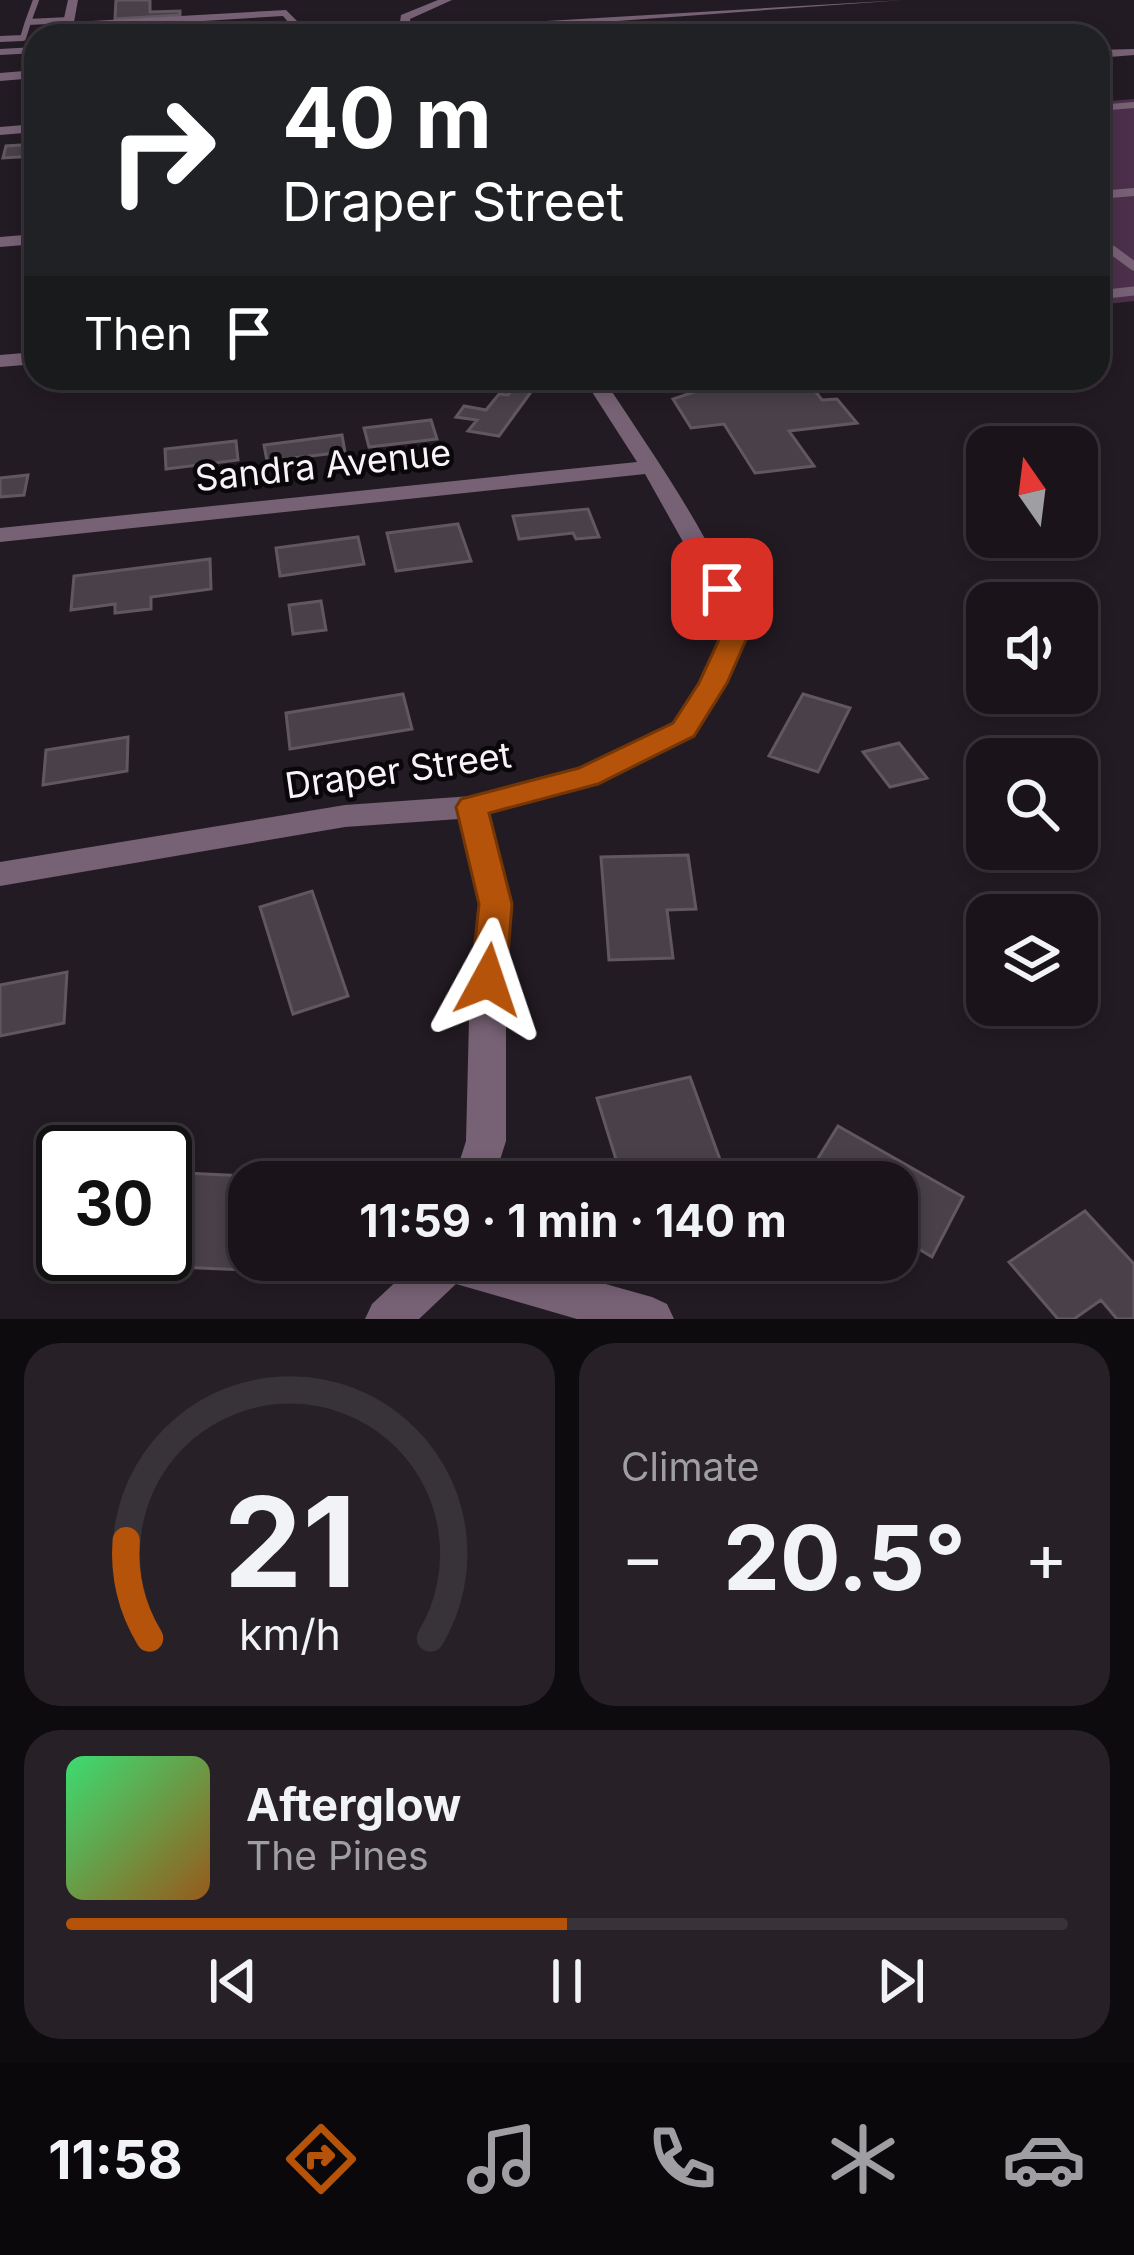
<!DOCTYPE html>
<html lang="en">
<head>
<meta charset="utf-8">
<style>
	body { margin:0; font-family:Inter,sans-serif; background:#272127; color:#f1f3f6; height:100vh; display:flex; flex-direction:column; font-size:45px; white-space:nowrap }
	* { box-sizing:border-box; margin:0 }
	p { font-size:39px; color:#9f9ea2 }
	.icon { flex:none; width:66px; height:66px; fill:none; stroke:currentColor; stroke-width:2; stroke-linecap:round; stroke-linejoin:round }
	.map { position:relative; height:1319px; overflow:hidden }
	.sheet { display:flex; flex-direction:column; gap:24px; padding:24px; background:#0e0b0e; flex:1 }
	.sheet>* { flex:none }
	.banner { position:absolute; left:24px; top:24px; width:1086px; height:366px; border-radius:36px; box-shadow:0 6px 18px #0003,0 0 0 3px #383339; background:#202124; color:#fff; overflow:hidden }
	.needle { width:78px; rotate:346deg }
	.fabs { position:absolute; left:966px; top:426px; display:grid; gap:24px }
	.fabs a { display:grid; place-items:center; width:132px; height:132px; border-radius:24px; background:#1a141a; box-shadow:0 6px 18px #0003,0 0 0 3px #383339; font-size:60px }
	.speed { position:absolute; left:36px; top:1125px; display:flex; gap:24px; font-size:60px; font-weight:700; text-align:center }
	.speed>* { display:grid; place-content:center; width:156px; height:156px; border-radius:50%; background:#1a141a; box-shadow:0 6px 18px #0003,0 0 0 3px #383339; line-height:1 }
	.speed .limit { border:6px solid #111; border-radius:18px; background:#fff; color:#111 }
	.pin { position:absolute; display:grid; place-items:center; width:102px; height:102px; color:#fff; margin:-51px; border-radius:24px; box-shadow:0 6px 18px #0006 }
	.me { position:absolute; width:132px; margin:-66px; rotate:5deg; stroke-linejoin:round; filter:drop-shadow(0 0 9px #0008) }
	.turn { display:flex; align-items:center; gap:42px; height:252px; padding:0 60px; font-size:54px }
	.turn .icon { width:156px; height:156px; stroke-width:2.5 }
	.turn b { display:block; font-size:84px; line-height:102px }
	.then { display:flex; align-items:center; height:114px; padding:0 60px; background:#0003; gap:24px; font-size:45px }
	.big { font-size:90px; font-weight:700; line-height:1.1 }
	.sheet .widget { flex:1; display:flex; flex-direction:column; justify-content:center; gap:18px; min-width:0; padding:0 42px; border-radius:36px; background:#272127 }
	.sheet .dial { align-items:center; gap:0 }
	.dial svg { height:312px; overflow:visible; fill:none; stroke:#383339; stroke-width:7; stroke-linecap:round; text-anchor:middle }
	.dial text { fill:#f1f3f6; stroke:none }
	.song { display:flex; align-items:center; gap:36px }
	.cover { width:144px; height:144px; border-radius:18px; background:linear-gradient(135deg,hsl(140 70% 55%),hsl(30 70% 35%)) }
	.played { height:12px; border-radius:6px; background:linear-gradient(90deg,#b45309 50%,#383339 50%) }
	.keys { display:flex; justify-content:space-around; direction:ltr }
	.heat { display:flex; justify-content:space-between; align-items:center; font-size:66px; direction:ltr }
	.sheet .tiles { flex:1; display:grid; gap:24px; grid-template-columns:1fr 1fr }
	.widget:last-child { grid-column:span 2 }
	.trip { position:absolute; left:228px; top:1161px; width:690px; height:120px; border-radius:36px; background:#1a141a; box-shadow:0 6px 18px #0003,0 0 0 3px #383339; font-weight:700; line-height:120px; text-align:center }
	.tab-bar { display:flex; height:192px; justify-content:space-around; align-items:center; background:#0a080a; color:#9f9ea2 }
	.tab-bar .icon { width:84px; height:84px }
	.tab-bar .selected { color:#b45309 }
	.tab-bar b { font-size:54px; color:#f1f3f6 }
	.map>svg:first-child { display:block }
</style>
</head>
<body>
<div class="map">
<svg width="1134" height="1319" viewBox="0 0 1134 1319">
	<rect width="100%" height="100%" fill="#231b23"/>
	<path fill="#4c304b" d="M1134,99V301L1098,305V102Z"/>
	<path fill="#494049" stroke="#615761" stroke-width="3" d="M116,0H150V12L180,11V15L115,19Z
		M36,144V156L3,158L6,146Z
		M696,378H805L822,400L837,399L857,423L789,431L814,466L755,473L724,424L691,428L673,399L703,389Z
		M518,382L536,385L499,436L468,431L477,420L456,417L464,406L486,410L499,394L508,395Z
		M431,420L437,439L369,447L364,428Z
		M342,435L345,452L267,461L264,445Z
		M236,441L238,460L166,469L165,449Z
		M28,475L24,495L0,497V478Z
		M588,509L599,537L576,539L573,533L519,539L513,516Z
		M458,524L471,561L396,571L387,533Z
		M358,537L364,564L280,576L276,548Z
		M210,559L211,589L151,597V609L115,613V604L71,610L74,576Z
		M321,601L326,630L293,634L289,605Z
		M403,694L412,729L290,749L286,713Z
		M803,694L850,708L818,772L769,756Z
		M128,737L127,771L43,785L46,750Z
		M899,743L927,778L890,787L863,752Z
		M688,855L696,909L667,910L673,958L609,960L601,857Z
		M312,891L348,996L293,1014L260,907Z
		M67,972L64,1023L0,1036V985Z
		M690,1077L722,1165L649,1182H623L597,1098Z
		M838,1126L963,1197L932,1257L897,1236V1182L804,1181Z
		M185,1173L267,1177L265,1182H249V1249L244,1270L157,1266L160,1254H165V1239Z
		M1085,1211L1134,1264V1319H1117L1101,1300L1074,1319H1058L1009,1262Z"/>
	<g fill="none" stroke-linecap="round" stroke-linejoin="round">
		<path stroke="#776275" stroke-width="6" d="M36,0L28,22L69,20
			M0,39L23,38L28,22
			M0,52L36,50
			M1098,108L1134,105"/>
		<path stroke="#776275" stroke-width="8" d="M1098,195L1134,192
			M1098,241L1116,253"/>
		<path stroke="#776275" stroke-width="9" d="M1112,250L1134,266
			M1098,295L1134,291"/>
		<path fill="#776275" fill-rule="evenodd" d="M68,0H78L74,22L286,10L307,31L325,36H300L283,16L73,29L72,36H60Z
			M438,0H452L410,19L411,29L904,0L411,36H342L399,29L401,15Z
			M1134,49V55L1098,58V50Z
			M36,70V78L0,81V73Z
			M36,124V132L0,135V127Z
			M36,234V244L0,247V237Z
			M36,352V364L0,367V355Z
			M583,378H603C657,461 714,538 748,633L727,683L694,737L599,784L489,814L513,904L506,980V1141L493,1182H453L466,1141L470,980L479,904L459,819L345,827L0,886V862L345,805L472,796L579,769L674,723L699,683L722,633L696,565L645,474L0,542V528L637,462Z
			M419,1260H520L652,1297L667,1304L674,1319H577L456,1284L419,1319H365L372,1304Z"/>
	</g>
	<path fill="#b45309" stroke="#753606" stroke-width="3" d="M722,582L735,589L749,633L727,683L694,736L598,784L489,813L512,904L506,980L501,990L488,994L476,990L471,980L479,904L456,807L461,799L579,768L673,723L699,683L722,633L710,589Z"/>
	<g text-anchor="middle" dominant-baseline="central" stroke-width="9" stroke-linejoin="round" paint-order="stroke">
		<g font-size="36" fill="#f9f2f8" stroke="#0a070a">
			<text transform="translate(323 465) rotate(-6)">Sandra Avenue</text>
			<text transform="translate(398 770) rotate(-8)">Draper Street</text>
		</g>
	</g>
</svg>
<div class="fabs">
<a><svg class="needle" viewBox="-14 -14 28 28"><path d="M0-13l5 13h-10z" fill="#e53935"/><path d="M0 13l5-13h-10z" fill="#9f9ea2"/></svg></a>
<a><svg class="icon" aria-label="sound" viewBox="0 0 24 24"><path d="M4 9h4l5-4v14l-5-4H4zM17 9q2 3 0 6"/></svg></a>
<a><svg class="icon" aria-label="search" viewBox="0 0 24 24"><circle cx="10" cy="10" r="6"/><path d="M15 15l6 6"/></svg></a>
<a><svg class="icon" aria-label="layers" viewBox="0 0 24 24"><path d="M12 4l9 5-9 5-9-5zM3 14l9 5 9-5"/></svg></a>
</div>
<div class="speed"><div class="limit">30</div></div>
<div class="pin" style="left:722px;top:589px;background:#d93025"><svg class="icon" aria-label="arrive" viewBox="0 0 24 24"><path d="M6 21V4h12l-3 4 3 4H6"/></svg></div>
<svg class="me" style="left:488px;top:980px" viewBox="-20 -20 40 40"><path d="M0-17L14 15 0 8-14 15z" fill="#b45309" stroke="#fff" stroke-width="4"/></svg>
<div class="trip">11:59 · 1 min · 140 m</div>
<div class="banner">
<div class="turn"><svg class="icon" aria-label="right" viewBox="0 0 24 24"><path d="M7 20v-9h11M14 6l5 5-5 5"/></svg><div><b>40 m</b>Draper Street</div></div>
<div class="then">Then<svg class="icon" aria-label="arrive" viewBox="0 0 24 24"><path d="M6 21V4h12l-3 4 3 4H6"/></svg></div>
</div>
</div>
<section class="sheet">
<div class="tiles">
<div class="widget dial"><svg viewBox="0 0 100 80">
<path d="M14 69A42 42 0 1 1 86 69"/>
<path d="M14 69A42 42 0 0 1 8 44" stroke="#b45309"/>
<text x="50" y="56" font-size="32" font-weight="700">21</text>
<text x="50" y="72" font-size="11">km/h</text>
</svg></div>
<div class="widget"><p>Climate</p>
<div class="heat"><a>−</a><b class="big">20.5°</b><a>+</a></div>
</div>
<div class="widget">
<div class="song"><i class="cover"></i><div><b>Afterglow</b><p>The Pines</p></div></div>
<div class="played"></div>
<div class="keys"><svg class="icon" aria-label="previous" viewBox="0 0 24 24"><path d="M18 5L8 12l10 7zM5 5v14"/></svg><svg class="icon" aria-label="pause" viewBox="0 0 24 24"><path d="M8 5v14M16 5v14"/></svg><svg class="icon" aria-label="next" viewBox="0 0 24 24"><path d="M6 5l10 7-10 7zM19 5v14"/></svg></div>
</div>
</div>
</section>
<nav class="tab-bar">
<b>11:58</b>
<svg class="icon selected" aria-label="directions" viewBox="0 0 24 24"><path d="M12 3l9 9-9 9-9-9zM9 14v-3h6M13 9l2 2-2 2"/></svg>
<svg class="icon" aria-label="music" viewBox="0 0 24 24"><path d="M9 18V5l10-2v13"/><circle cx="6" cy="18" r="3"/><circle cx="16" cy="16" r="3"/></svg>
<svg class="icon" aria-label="phone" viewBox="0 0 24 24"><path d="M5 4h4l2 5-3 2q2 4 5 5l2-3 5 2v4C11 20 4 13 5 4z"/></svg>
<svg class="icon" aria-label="climate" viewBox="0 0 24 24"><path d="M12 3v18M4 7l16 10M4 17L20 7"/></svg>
<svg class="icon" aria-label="car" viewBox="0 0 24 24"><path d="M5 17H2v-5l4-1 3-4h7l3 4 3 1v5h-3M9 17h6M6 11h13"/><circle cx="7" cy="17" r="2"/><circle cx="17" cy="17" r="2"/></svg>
</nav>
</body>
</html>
